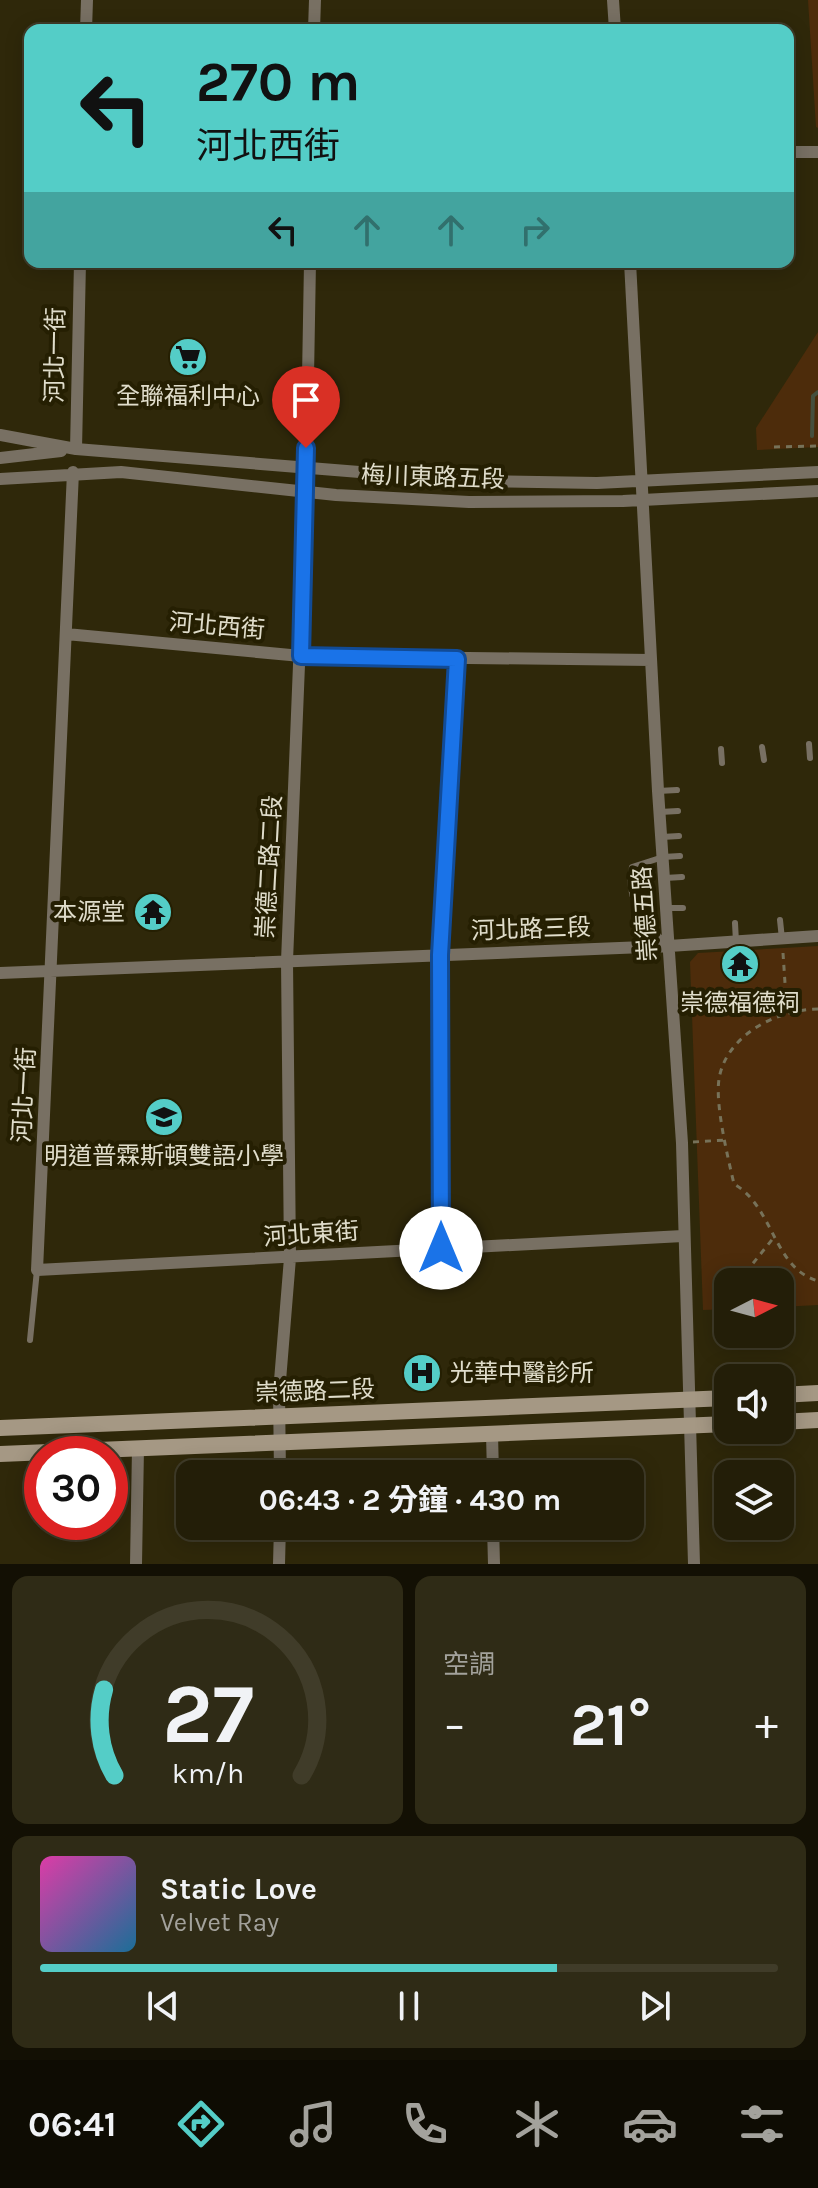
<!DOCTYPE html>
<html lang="zh-TW">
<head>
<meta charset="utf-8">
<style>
	body { margin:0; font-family:Karla,"Noto Sans TC",sans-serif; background:#2f2b16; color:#f1f3f6; height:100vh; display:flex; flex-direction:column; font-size:30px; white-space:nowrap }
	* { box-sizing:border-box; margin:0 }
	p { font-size:26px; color:#a3a29c }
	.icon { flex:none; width:44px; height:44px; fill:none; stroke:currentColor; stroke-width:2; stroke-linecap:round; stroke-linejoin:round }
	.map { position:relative; height:1564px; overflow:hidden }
	.drawer { display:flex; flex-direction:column; gap:12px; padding:12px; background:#131004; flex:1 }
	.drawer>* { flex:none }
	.top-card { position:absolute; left:24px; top:24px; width:770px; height:244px; border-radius:16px; box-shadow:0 4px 20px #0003,0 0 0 2px #403c29; background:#54cdc7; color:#111; overflow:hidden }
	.needle { width:52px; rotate:84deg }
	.buttons { position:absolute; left:714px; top:1268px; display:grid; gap:16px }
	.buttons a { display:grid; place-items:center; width:80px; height:80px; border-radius:16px; background:#231e08; box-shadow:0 4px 20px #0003,0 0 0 2px #403c29; font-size:40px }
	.speed { position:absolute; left:24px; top:1436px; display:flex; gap:16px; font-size:40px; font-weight:700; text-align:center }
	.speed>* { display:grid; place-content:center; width:104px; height:104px; border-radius:50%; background:#231e08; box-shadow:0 4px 20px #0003,0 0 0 2px #403c29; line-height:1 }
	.speed .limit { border:12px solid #d22; background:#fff; color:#111 }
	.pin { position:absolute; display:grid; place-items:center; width:68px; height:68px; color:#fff; margin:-82px -34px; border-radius:50% 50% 50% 0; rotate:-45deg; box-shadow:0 0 8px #0007 }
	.pin .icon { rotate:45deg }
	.me { position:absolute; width:88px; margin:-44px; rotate:0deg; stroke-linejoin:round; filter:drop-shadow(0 0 6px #0008) }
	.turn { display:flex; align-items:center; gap:28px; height:168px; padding:0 40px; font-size:36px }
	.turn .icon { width:104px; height:104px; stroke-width:2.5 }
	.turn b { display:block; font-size:56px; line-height:68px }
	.lanes { display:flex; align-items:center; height:76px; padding:0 40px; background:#0003; justify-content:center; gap:40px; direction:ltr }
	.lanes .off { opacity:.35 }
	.big { font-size:60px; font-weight:700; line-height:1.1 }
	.drawer .card { flex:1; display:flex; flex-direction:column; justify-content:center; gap:12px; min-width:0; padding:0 28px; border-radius:16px; background:#2f2b16 }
	.drawer .dial { align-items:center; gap:0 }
	.dial svg { height:208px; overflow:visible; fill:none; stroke:#403c29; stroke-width:7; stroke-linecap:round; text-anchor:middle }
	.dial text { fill:#f1f3f6; stroke:none }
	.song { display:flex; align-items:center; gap:24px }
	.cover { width:96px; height:96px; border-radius:12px; background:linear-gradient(135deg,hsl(320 70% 55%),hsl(200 70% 35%)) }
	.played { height:8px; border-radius:4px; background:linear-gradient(90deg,#54cdc7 70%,#403c29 70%) }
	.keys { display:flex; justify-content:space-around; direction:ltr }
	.heat { display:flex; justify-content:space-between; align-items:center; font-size:44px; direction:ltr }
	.drawer .tiles { flex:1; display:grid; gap:12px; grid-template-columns:1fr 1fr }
	.card:last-child { grid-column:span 2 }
	.trip { position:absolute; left:176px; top:1460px; width:468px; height:80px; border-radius:16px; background:#231e08; box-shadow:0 4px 20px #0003,0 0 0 2px #403c29; font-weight:700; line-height:80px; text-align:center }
	.dock { display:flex; height:128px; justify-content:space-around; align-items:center; background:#0e0c03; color:#a3a29c }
	.dock .icon { width:56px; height:56px }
	.dock .active { color:#54cdc7 }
	.dock b { font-size:36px; color:#f1f3f6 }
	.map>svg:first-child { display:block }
</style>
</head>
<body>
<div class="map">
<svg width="818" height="1564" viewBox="0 0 818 1564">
	<rect width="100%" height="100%" fill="#2f280a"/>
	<path fill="#4d2c0b" d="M808,0H818V128L816,127Z
		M818,332V447L757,450L756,428Z
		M818,946V1305L780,1307V1282H728V1309L703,1310L690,962L698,953Z"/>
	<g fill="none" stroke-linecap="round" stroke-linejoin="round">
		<path stroke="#454f3d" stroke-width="4" d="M812,436L813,396L818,392"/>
		<path stroke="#777259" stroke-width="3" stroke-dasharray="6 6" stroke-linecap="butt" d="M774,447L818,446
			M783,953L787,1013
			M818,1009C778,1009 726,1035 719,1079C715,1105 728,1158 734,1184C774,1207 773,1268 818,1281
			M693,1142L725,1140
			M738,1282L775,1236
			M716,1308L728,1295"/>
		<path stroke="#787063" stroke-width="6" d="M809,744L810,758
			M762,747L764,760
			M721,749L722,763
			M658,791L677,790
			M660,812L678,811
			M662,837L679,836
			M665,878L682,877
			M667,908H683
			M780,920L782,939
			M735,923L736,942
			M667,944C644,924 625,899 632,867L663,857L680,856
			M30,1340L37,1270"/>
		<path stroke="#787063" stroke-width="12" d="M613,0L615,30
			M86,30L87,0
			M314,30L315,0
			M788,152H818
			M630,262L658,791L682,1143L694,1564
			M0,435L76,449L471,481L597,483L818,472
			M76,449L80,262
			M0,458L61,451
			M73,472L37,1270L683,1236
			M0,479L121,472L336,495L469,502L623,501L818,491
			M66,634L301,656L651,660
			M0,973L669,946L818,936
			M441,1248L440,955L457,659
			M492,1434L493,1474
			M280,1474L279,1393L290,1258L287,961L306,492L310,262
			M493,1526L494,1564
			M136,1564L138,1448
			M279,1564L280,1526"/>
		<path stroke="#a59884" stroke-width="16" d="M780,1395L818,1393
			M780,1422L818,1420
			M0,1428L728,1398
			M0,1454L728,1424"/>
	</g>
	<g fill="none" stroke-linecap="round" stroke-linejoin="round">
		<defs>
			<path id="route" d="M306,448L301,656L457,659L440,955L441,1248"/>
		</defs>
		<use href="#route" stroke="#114b97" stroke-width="20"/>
		<use href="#route" stroke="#1a73e8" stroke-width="14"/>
	</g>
	<defs>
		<symbol id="supermarket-disc" viewBox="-11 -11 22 22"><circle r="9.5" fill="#54cdc7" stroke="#251f02"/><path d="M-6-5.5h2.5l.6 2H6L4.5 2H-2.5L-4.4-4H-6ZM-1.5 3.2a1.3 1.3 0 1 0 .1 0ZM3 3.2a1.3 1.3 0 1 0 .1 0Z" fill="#111"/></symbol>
		<symbol id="temple-disc" viewBox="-11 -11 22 22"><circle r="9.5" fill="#54cdc7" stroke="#251f02"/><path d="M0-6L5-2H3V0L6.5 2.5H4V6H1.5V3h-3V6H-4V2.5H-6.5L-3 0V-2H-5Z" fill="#111"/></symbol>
		<symbol id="school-disc" viewBox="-11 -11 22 22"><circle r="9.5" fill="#54cdc7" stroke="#251f02"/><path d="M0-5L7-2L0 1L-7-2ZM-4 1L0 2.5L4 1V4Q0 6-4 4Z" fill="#111"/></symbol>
		<symbol id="hospital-disc" viewBox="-11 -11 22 22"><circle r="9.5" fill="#54cdc7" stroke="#251f02"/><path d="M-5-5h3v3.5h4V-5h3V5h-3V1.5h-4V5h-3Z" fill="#111"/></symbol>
	</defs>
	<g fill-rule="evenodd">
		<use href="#supermarket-disc" x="166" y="335" width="44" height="44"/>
		<use href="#temple-disc" x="131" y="890" width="44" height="44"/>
		<use href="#temple-disc" x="718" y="942" width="44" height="44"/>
		<use href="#school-disc" x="142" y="1095" width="44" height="44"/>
		<use href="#hospital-disc" x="400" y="1351" width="44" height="44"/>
	</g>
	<g text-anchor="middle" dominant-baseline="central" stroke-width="8" stroke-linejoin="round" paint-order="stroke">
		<g font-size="24" fill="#e0ddcb" stroke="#251f02">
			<text transform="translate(55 355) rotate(-89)">河北一街</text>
			<text transform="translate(433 477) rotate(2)">梅川東路五段</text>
			<text transform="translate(217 626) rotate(5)">河北西街</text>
			<text transform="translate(269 867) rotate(-87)">崇德二路二段</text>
			<text transform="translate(645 914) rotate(-94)">崇德五路</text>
			<text transform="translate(531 929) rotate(-2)">河北路三段</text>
			<text transform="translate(24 1095) rotate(-87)">河北一街</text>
			<text transform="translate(311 1234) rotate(-4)">河北東街</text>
			<text transform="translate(315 1391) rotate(-2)">崇德路二段</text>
		</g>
		<g font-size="24" fill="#e0ddcb" stroke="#251f02">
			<text x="188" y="396">全聯福利中心</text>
			<text x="125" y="912" text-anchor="end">本源堂</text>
			<text x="740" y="1003">崇德福德祠</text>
			<text x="164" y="1156">明道普霖斯頓雙語小學</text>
			<text x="450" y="1373" text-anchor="start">光華中醫診所</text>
		</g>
	</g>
</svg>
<div class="buttons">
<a><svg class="needle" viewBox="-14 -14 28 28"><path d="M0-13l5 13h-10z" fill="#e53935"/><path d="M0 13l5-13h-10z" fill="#a3a29c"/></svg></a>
<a><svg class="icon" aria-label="sound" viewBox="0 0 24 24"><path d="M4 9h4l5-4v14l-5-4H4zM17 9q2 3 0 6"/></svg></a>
<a><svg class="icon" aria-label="layers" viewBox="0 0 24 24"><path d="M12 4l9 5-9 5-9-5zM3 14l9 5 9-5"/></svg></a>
</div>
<div class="speed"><div class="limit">30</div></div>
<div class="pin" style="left:306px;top:448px;background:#d93025"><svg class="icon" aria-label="arrive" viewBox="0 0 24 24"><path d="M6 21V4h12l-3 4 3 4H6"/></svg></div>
<svg class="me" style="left:441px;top:1248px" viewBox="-20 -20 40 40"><circle r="19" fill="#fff"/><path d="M0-13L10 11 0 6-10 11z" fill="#1a73e8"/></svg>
<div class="trip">06:43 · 2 分鐘 · 430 m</div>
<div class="top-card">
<div class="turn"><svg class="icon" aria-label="left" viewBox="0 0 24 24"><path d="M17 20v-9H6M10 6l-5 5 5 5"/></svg><div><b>270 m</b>河北西街</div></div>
<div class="lanes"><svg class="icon" aria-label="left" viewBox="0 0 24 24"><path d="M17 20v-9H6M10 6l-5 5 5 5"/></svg><svg class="icon off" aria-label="ahead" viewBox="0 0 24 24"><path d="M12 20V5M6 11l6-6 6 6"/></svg><svg class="icon off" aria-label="ahead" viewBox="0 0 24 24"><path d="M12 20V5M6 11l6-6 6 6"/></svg><svg class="icon off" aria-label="right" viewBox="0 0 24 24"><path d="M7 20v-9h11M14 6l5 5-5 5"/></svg></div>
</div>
</div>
<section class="drawer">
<div class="tiles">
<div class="card dial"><svg viewBox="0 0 100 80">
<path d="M14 69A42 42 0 1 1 86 69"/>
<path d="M14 69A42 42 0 0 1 10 36" stroke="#54cdc7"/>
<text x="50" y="56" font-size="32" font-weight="700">27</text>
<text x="50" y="72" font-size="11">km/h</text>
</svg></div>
<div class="card"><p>空調</p>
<div class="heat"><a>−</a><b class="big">21°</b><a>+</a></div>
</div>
<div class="card">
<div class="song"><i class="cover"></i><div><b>Static Love</b><p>Velvet Ray</p></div></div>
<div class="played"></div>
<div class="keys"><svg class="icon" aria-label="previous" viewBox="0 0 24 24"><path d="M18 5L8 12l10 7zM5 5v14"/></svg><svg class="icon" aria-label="pause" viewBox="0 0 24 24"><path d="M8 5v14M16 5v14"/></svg><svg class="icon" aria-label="next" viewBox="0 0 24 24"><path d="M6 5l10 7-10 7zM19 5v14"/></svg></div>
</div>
</div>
</section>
<nav class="dock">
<b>06:41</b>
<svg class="icon active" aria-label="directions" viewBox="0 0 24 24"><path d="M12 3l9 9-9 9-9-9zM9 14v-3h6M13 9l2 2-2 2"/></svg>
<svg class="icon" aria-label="music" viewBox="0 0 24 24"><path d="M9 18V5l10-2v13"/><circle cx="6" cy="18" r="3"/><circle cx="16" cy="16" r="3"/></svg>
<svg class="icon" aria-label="phone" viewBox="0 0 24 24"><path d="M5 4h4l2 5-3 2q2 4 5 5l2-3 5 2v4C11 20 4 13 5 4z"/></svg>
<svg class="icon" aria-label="climate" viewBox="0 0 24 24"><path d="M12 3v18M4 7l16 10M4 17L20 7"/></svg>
<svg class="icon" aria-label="car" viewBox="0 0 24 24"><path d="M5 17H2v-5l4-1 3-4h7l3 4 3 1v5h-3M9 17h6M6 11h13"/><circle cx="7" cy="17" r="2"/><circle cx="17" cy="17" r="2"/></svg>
<svg class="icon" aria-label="filters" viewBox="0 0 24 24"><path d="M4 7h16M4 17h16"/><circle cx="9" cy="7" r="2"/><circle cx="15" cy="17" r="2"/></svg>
</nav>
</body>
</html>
